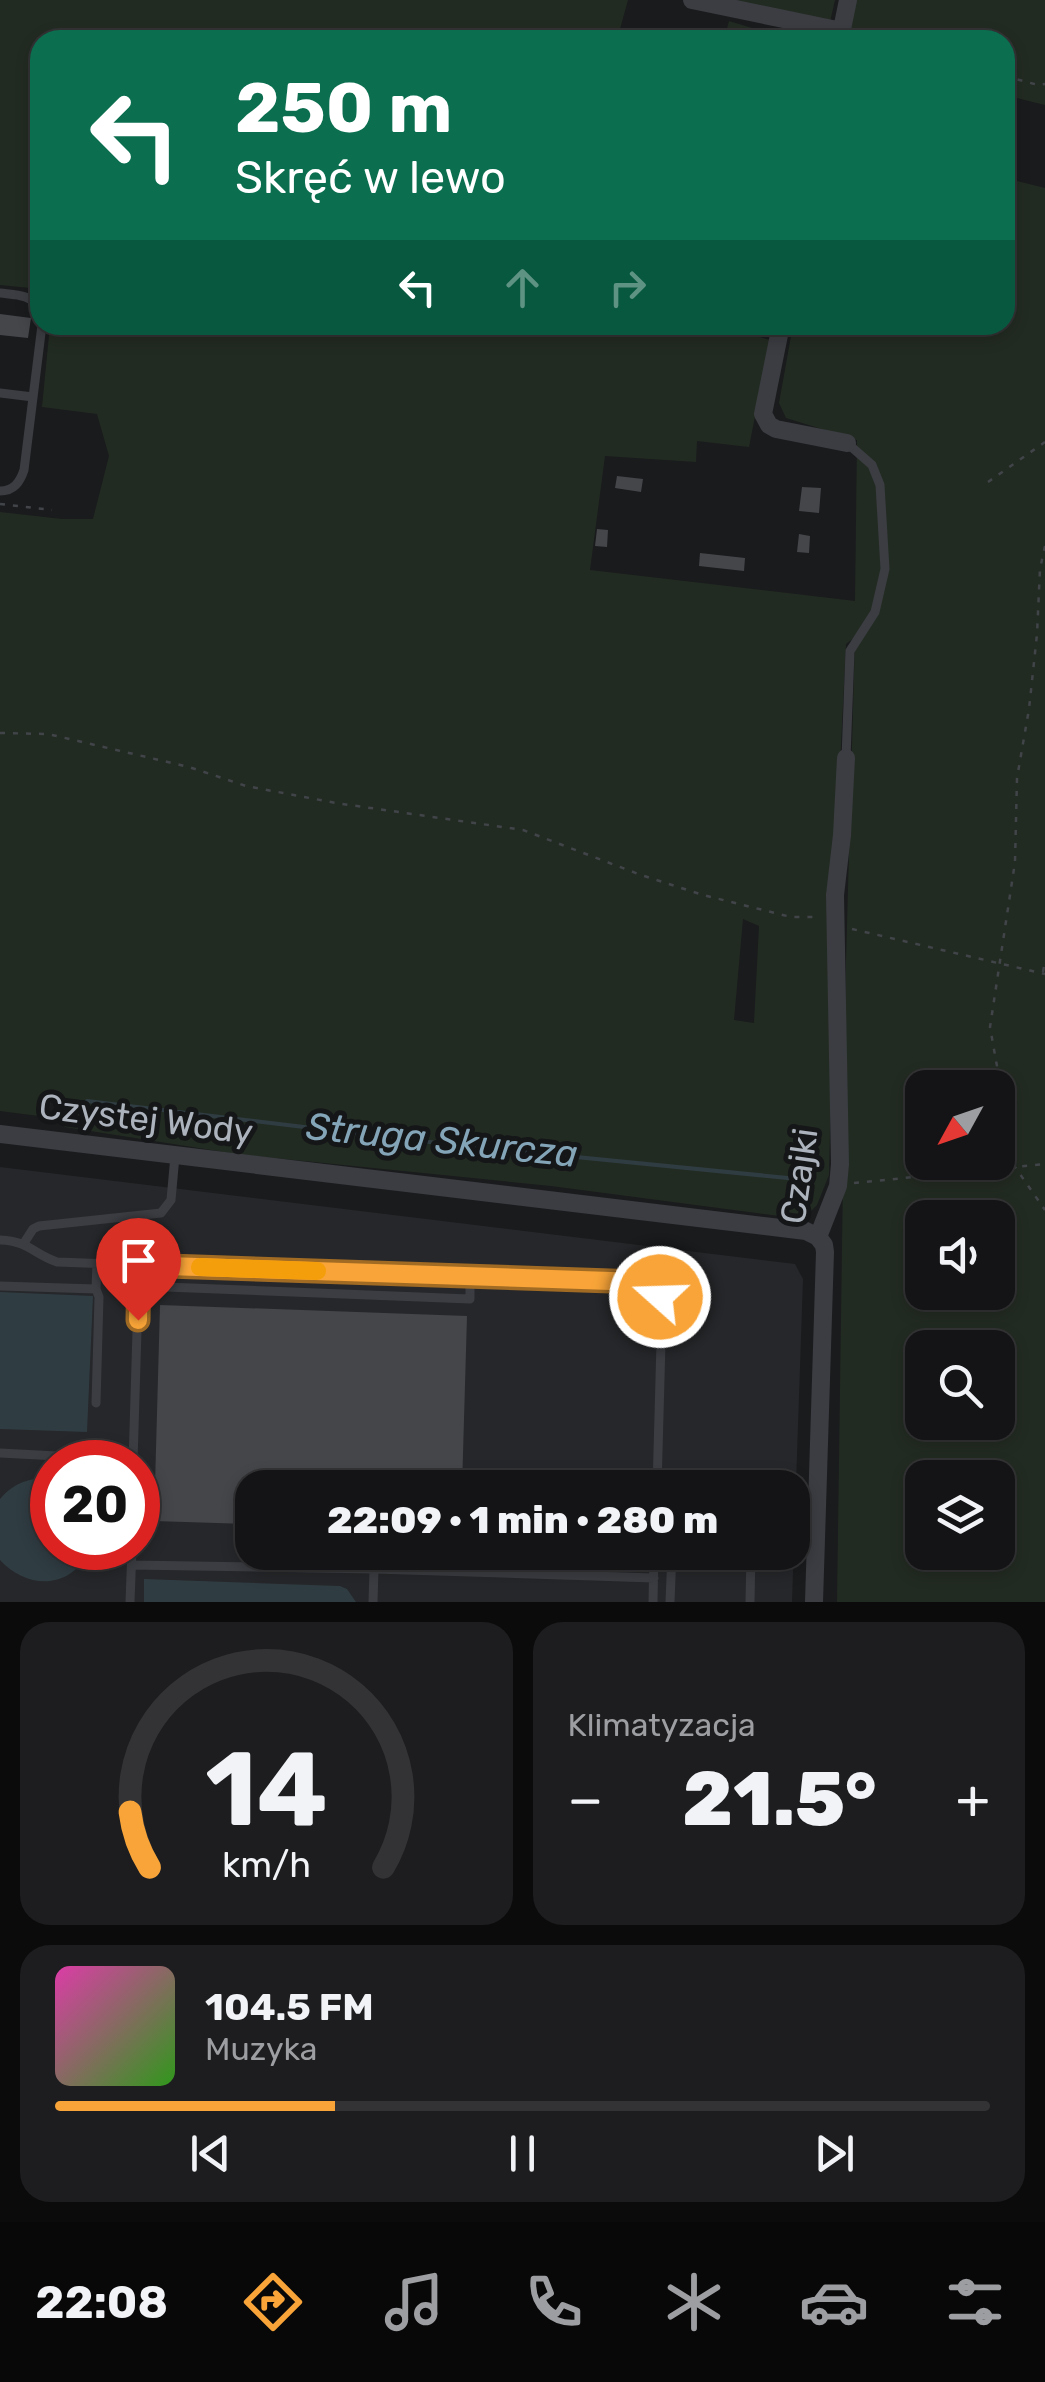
<!DOCTYPE html>
<html lang="pl">
<head>
<meta charset="utf-8">
<style>
	body { margin:0; font-family:Rubik,sans-serif; background:#1d1d1f; color:#f1f3f6; height:100vh; display:flex; flex-direction:column; font-size:38px; white-space:nowrap }
	* { box-sizing:border-box; margin:0 }
	p { font-size:32px; color:#9d9ea1 }
	.icon { flex:none; width:55px; height:55px; fill:none; stroke:currentColor; stroke-width:2; stroke-linecap:round; stroke-linejoin:round }
	.map { position:relative; height:1602px; overflow:hidden }
	.details { display:flex; flex-direction:column; gap:20px; padding:20px; background:#0b0b0c; flex:1 }
	.details>* { flex:none }
	.top-card { position:absolute; left:30px; top:30px; width:985px; height:305px; border-radius:30px; box-shadow:0 5px 15px #0003,0 0 0 2px #333335; background:#0b6e4f; color:#fff; overflow:hidden }
	.needle { width:65px; rotate:230deg }
	.controls { position:absolute; left:905px; top:1070px; display:grid; gap:20px }
	.controls a { display:grid; place-items:center; width:110px; height:110px; border-radius:20px; background:#141416; box-shadow:0 5px 15px #0003,0 0 0 2px #333335; font-size:50px }
	.speed { position:absolute; left:30px; top:1440px; display:flex; gap:20px; font-size:50px; font-weight:700; text-align:center }
	.speed>* { display:grid; place-content:center; width:130px; height:130px; border-radius:50%; background:#141416; box-shadow:0 5px 15px #0003,0 0 0 2px #333335; line-height:1 }
	.speed .limit { border:15px solid #d22; background:#fff; color:#111 }
	.pin { position:absolute; display:grid; place-items:center; width:85px; height:85px; color:#fff; margin:-102px -42px; border-radius:50% 50% 50% 0; rotate:-45deg; box-shadow:0 0 10px #0007 }
	.pin .icon { rotate:45deg }
	.me { position:absolute; width:110px; margin:-55px; rotate:290deg; stroke-linejoin:round; filter:drop-shadow(0 0 8px #0008) }
	.turn { display:flex; align-items:center; gap:35px; height:210px; padding:0 40px; font-size:45px }
	.turn .icon { width:130px; height:130px; stroke-width:2.5 }
	.turn b { display:block; font-size:70px; line-height:85px }
	.lanes { display:flex; align-items:center; height:95px; padding:0 40px; background:#0003; justify-content:center; gap:50px; direction:ltr }
	.lanes .off { opacity:.35 }
	.big { font-size:75px; font-weight:800; line-height:1.1 }
	.details .widget { flex:1; display:flex; flex-direction:column; justify-content:center; gap:15px; min-width:0; padding:0 35px; border-radius:30px; background:#1d1d1f }
	.details .dial { align-items:center; gap:0 }
	.dial svg { height:260px; overflow:visible; fill:none; stroke:#333335; stroke-width:7; stroke-linecap:round; text-anchor:middle }
	.dial text { fill:#f1f3f6; stroke:none }
	.song { display:flex; align-items:center; gap:30px }
	.cover { width:120px; height:120px; border-radius:15px; background:linear-gradient(135deg,hsl(320 70% 55%),hsl(110 70% 35%)) }
	.played { height:10px; border-radius:5px; background:linear-gradient(90deg,#f8a438 30%,#333335 30%) }
	.keys { display:flex; justify-content:space-around; direction:ltr }
	.heat { display:flex; justify-content:space-between; align-items:center; font-size:55px; direction:ltr }
	.details .tiles { flex:1; display:grid; gap:20px; grid-template-columns:1fr 1fr }
	.widget:last-child { grid-column:span 2 }
	.trip { position:absolute; left:235px; top:1470px; width:575px; height:100px; border-radius:30px; background:#141416; box-shadow:0 5px 15px #0003,0 0 0 2px #333335; font-weight:800; line-height:100px; text-align:center }
	.tab-bar { display:flex; height:160px; justify-content:space-around; align-items:center; background:#080809; color:#9d9ea1 }
	.tab-bar .icon { width:70px; height:70px }
	.tab-bar .current { color:#f8a438 }
	.tab-bar b { font-size:45px; color:#f1f3f6 }
	.map>svg:first-child { display:block }
</style>
</head>
<body>
<div class="map">
<svg width="1045" height="1602" viewBox="0 0 1045 1602">
	<rect width="100%" height="100%" fill="#1a1b1d"/>
	<path fill="#26272a" fill-rule="evenodd" d="M0,1167L795,1264L803,1279L792,1602H0ZM52,1462H138V1548H52ZM252,1488H792V1552H252Z"/>
	<path fill="#222b22" fill-rule="evenodd" d="M0,0H628L617,40H40V289L0,285Z
		M732,0H835L830,22Z
		M856,0H1045V105L1005,95V40H848Z
		M729,21L792,40H724Z
		M1005,178L1045,188V1602H837L846,961L855,637L846,644L836,847L829,1175L817,1205L803,1219L551,1186L243,1155L65,1127L54,1119L60,1098L53,1095L47,1117L0,1111V512L62,519H93L109,456L97,414L42,407L50,325H717L770,340L749,447L697,441L696,462L605,456L590,570L855,601L857,440L786,418L779,403L793,325H1005ZM743,919L759,926L754,1023L734,1020ZM922,1088H998V1162H922ZM922,1218H998V1292H922ZM922,1348H998V1422H922ZM922,1478H998V1552H922Z"/>
	<path fill="#2f3c42" d="M0,1292L93,1296L87,1432L0,1429Z
		M45,1478L52,1480V1548H90C74,1589 28,1591 0,1560V1499C13,1484 26,1479 45,1478Z
		M144,1579L340,1586L347,1589L356,1602H144Z"/>
	<g fill="none" stroke-linecap="round" stroke-linejoin="round">
		<path stroke="#2f3c42" stroke-width="4" d="M87,1101L446,1144L798,1179"/>
	</g>
	<path fill="#44464a" d="M0,314L31,318L28,338L0,335Z
		M617,476L643,479L641,492L615,488Z
		M802,487L821,488L819,513L799,511Z
		M597,529L608,530L607,547L595,546Z
		M799,534L810,536L809,553L797,552Z
		M700,553L745,558L744,571L699,566Z
		M160,1305L467,1316L462,1488H250L248,1524L154,1521Z"/>
	<g fill="none" stroke-linecap="round" stroke-linejoin="round">
		<path stroke="#414449" stroke-width="2.5" stroke-dasharray="5 8" stroke-linecap="butt" d="M856,35L874,40
			M1005,76L1038,85L1045,84
			M988,482L1045,442
			M0,504L52,510
			M1045,546L1040,569L1037,634L1029,709L1017,778L1015,862L990,1027L1015,1167L1045,1210
			M0,733L48,734L189,767L246,786L336,803L523,830L641,875L703,895L791,917H819
			M852,929L1045,974
			M1043,972L1045,960
			M854,1183L1045,1164"/>
		<path stroke="#3b3d42" stroke-width="9" d="M0,293C17,295 30,294 40,309
			M0,393L33,397
			M0,491C14,491 20,482 24,470L42,325
			M846,758L850,651L875,612L885,569L880,485L872,465L847,443
			M0,1240C29,1241 33,1254 57,1262L139,1265
			M24,1243L33,1229L39,1226L161,1213L171,1200L175,1156
			M0,1286L96,1289
			M139,1286L470,1299V1276
			M96,1403L99,1297L96,1289L97,1263
			M0,1453L133,1460
			M133,1462L139,1265L640,1282L656,1290L662,1306L657,1488
			M132,1565L374,1569L654,1578
			M130,1602L132,1548
			M373,1602L374,1569
			M653,1602L654,1552
			M670,1602L672,1552
			M750,1602L751,1552"/>
		<path stroke="#3b3d42" stroke-width="18" d="M692,0L842,31
			M840,39L848,0
			M781,325L763,414L769,425L776,429L847,443
			M0,1134L806,1231L818,1237
			M814,1602L825,1252L824,1245L818,1237L838,1186L840,1164L835,895L842,835L846,758"/>
	</g>
	<g fill="none" stroke-linecap="round" stroke-linejoin="round">
		<defs>
			<path id="route" d="M138,1320L139,1265L640,1282L649,1284L660,1297"/>
		</defs>
		<use href="#route" stroke="#a16b24" stroke-width="25"/>
		<use href="#route" stroke="#f8a438" stroke-width="18"/>
		<path stroke="#f59e0b" stroke-width="18" d="M200,1267L317,1271"/>
	</g>
	<g text-anchor="middle" dominant-baseline="central" stroke-width="10" stroke-linejoin="round" paint-order="stroke">
		<g font-size="35" fill="#adb3bd" stroke="#151618">
			<text transform="translate(146 1119) rotate(7)">Czystej Wody</text>
			<text transform="translate(799 1176) rotate(-82)">Czajki</text>
		</g>
		<g font-size="38" font-style="italic" fill="#84a5b8" stroke="#151618">
			<text transform="translate(442 1140) rotate(6)">Struga Skurcza</text>
		</g>
	</g>
</svg>
<div class="controls">
<a><svg class="needle" viewBox="-14 -14 28 28"><path d="M0-13l5 13h-10z" fill="#e53935"/><path d="M0 13l5-13h-10z" fill="#9d9ea1"/></svg></a>
<a><svg class="icon" aria-label="sound" viewBox="0 0 24 24"><path d="M4 9h4l5-4v14l-5-4H4zM17 9q2 3 0 6"/></svg></a>
<a><svg class="icon" aria-label="search" viewBox="0 0 24 24"><circle cx="10" cy="10" r="6"/><path d="M15 15l6 6"/></svg></a>
<a><svg class="icon" aria-label="layers" viewBox="0 0 24 24"><path d="M12 4l9 5-9 5-9-5zM3 14l9 5 9-5"/></svg></a>
</div>
<div class="speed"><div class="limit">20</div></div>
<div class="pin" style="left:138px;top:1320px;background:#d93025"><svg class="icon" aria-label="arrive" viewBox="0 0 24 24"><path d="M6 21V4h12l-3 4 3 4H6"/></svg></div>
<svg class="me" style="left:660px;top:1297px" viewBox="-20 -20 40 40"><circle r="17" fill="#f8a438" stroke="#fff" stroke-width="3"/><path d="M0-11L8 9 0 5-8 9z" fill="#fff"/></svg>
<div class="trip">22:09 · 1 min · 280 m</div>
<div class="top-card">
<div class="turn"><svg class="icon" aria-label="left" viewBox="0 0 24 24"><path d="M17 20v-9H6M10 6l-5 5 5 5"/></svg><div><b>250 m</b>Skręć w lewo</div></div>
<div class="lanes"><svg class="icon" aria-label="left" viewBox="0 0 24 24"><path d="M17 20v-9H6M10 6l-5 5 5 5"/></svg><svg class="icon off" aria-label="ahead" viewBox="0 0 24 24"><path d="M12 20V5M6 11l6-6 6 6"/></svg><svg class="icon off" aria-label="right" viewBox="0 0 24 24"><path d="M7 20v-9h11M14 6l5 5-5 5"/></svg></div>
</div>
</div>
<section class="details">
<div class="tiles">
<div class="widget dial"><svg viewBox="0 0 100 80">
<path d="M14 69A42 42 0 1 1 86 69"/>
<path d="M14 69A42 42 0 0 1 8 52" stroke="#f8a438"/>
<text x="50" y="56" font-size="32" font-weight="700">14</text>
<text x="50" y="72" font-size="11">km/h</text>
</svg></div>
<div class="widget"><p>Klimatyzacja</p>
<div class="heat"><a>−</a><b class="big">21.5°</b><a>+</a></div>
</div>
<div class="widget">
<div class="song"><i class="cover"></i><div><b>104.5 FM</b><p>Muzyka</p></div></div>
<div class="played"></div>
<div class="keys"><svg class="icon" aria-label="previous" viewBox="0 0 24 24"><path d="M18 5L8 12l10 7zM5 5v14"/></svg><svg class="icon" aria-label="pause" viewBox="0 0 24 24"><path d="M8 5v14M16 5v14"/></svg><svg class="icon" aria-label="next" viewBox="0 0 24 24"><path d="M6 5l10 7-10 7zM19 5v14"/></svg></div>
</div>
</div>
</section>
<nav class="tab-bar">
<b>22:08</b>
<svg class="icon current" aria-label="directions" viewBox="0 0 24 24"><path d="M12 3l9 9-9 9-9-9zM9 14v-3h6M13 9l2 2-2 2"/></svg>
<svg class="icon" aria-label="music" viewBox="0 0 24 24"><path d="M9 18V5l10-2v13"/><circle cx="6" cy="18" r="3"/><circle cx="16" cy="16" r="3"/></svg>
<svg class="icon" aria-label="phone" viewBox="0 0 24 24"><path d="M5 4h4l2 5-3 2q2 4 5 5l2-3 5 2v4C11 20 4 13 5 4z"/></svg>
<svg class="icon" aria-label="climate" viewBox="0 0 24 24"><path d="M12 3v18M4 7l16 10M4 17L20 7"/></svg>
<svg class="icon" aria-label="car" viewBox="0 0 24 24"><path d="M5 17H2v-5l4-1 3-4h7l3 4 3 1v5h-3M9 17h6M6 11h13"/><circle cx="7" cy="17" r="2"/><circle cx="17" cy="17" r="2"/></svg>
<svg class="icon" aria-label="filters" viewBox="0 0 24 24"><path d="M4 7h16M4 17h16"/><circle cx="9" cy="7" r="2"/><circle cx="15" cy="17" r="2"/></svg>
</nav>
</body>
</html>
